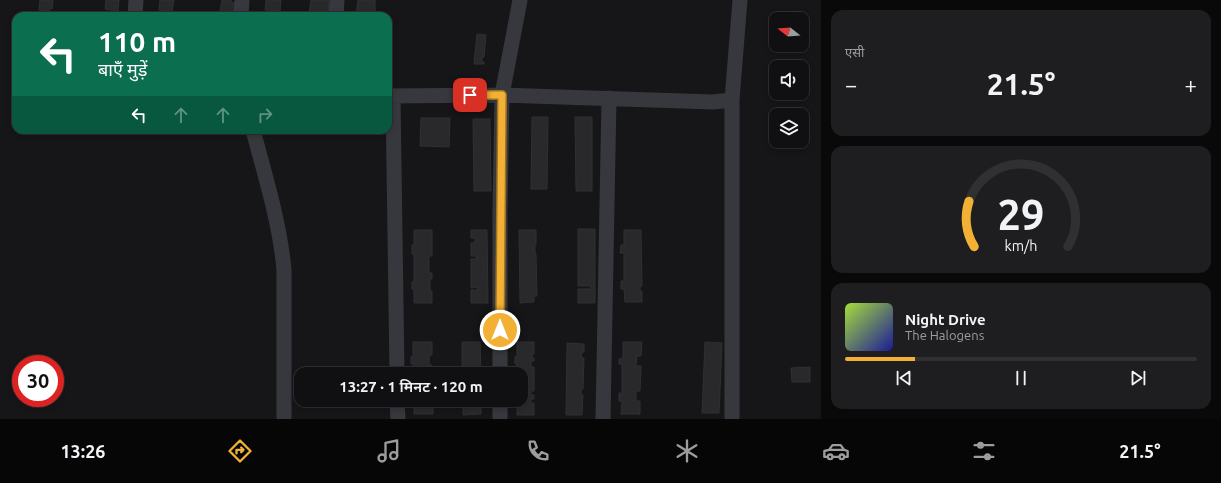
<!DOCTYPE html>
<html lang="hi">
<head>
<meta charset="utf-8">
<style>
	body { margin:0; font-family:Ubuntu,"Noto Sans Devanagari",sans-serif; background:#1e1e20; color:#f1f3f6; height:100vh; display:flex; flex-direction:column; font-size:15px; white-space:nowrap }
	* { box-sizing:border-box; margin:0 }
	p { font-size:13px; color:#9c9d9f }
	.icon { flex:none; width:22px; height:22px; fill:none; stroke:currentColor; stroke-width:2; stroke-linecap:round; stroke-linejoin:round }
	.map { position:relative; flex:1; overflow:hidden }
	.drawer { display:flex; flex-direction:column; gap:10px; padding:10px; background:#09090a; width:400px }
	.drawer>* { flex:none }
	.guide { position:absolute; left:12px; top:12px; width:380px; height:122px; border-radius:12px; box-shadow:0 2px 6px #0003,0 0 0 1px #303032; background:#0b6e4f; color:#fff; overflow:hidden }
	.needle { width:26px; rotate:287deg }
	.buttons { position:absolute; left:769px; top:12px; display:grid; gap:8px }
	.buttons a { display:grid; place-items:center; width:40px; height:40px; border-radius:8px; background:#101012; box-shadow:0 2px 6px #0003,0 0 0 1px #303032; font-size:20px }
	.speed { position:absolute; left:12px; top:355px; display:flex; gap:8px; font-size:20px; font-weight:700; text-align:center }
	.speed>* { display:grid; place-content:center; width:52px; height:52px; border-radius:50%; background:#101012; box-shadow:0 2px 6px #0003,0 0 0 1px #303032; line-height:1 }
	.speed .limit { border:6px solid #d22; background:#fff; color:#111 }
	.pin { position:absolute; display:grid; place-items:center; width:34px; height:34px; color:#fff; margin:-17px; border-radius:8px; box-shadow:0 2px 6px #0006 }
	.me { position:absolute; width:44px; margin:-22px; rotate:0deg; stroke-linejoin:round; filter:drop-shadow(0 0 3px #0008) }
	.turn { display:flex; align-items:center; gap:14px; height:84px; padding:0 20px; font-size:18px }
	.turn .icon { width:52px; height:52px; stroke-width:2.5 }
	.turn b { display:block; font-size:28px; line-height:34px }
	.lanes { display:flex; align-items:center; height:38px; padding:0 20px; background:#0003; justify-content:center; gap:20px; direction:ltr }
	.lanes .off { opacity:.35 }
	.big { font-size:30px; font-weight:600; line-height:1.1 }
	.drawer .card { flex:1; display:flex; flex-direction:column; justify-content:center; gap:6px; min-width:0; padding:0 14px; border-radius:12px; background:#1e1e20 }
	.drawer .dial { align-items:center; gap:0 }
	.dial svg { height:104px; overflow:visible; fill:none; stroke:#303032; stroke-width:7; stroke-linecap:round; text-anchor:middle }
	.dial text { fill:#f1f3f6; stroke:none }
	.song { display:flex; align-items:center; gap:12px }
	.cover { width:48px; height:48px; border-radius:6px; background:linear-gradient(135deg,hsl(80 70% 55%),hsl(240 70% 35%)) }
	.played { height:4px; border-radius:2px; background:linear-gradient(90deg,#f2b134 20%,#303032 20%) }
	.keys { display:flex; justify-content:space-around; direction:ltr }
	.heat { display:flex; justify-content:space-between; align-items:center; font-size:22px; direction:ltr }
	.trip { position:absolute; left:294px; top:367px; width:234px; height:40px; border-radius:12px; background:#101012; box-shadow:0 2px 6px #0003,0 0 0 1px #303032; font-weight:600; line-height:40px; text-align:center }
	.tabs { display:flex; height:64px; justify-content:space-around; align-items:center; background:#060607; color:#9c9d9f }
	.tabs .icon { width:28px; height:28px }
	.tabs .selected { color:#f2b134 }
	.tabs b { font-size:18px; color:#f1f3f6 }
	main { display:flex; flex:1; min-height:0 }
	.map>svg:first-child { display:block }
</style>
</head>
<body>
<main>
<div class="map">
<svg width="821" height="419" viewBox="0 0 821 419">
	<rect width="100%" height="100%" fill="#161618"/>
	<path fill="#29292c" stroke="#303034" d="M40,0H53L52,9L50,8L49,16H44L45,11L39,10Z
		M106,0H119L118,11L105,9Z
		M160,0H174L172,12L159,10Z
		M222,0H231V2L235,3L233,16H219Z
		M266,0H281L280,11L265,10Z
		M311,0H329L328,16L309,14Z
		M358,0H375V16H356Z
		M477,34L486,35L484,57H482V62H484V64H474Z
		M532,117H548L547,189H531Z
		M575,117H592V191H576Z
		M421,118H450L449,147L420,146Z
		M473,119H490L491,191H474Z
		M578,229H595V303H578V289H591V286H578Z
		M414,230H432V256H429V273H432V279H430V291H432V303H414V289H412V282H414V254H412V245H414Z
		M471,230H487L488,303H471V290H477L478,287L471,288V259H477L476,256H471V243H475V238H471Z
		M519,230H536V244H535V254H536L537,296H534V302L520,303Z
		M624,230H641L642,286H640V291H642V302H625L624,289H621V281H624V253H620L621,245H624Z
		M413,342H432V355H429V365H432V374H414L413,364H411V357H413Z
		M462,342H480L481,374H462V369H467V366H462Z
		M517,342H534V354H532V358H534V361H531V367H534V391H531V395H534V399H531V403H534V415H517V401H514L521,400V374H517V364H515V357H517Z
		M623,342H642L641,356H637L636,366H641L640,391H636V401H640V414H621L622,401H619V393H622V364H619V359L623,358Z
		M705,342L722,343L719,413H702Z
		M567,343L584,344V352H582L581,358H584L583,389H581V395H583L582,415H566Z
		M810,367V382H792L791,368Z
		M412,400H430V402L433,403V414H414V400Z
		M463,400H481V414L463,415V407H465V402H463Z"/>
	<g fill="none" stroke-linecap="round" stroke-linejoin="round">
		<path stroke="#37383d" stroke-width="15" d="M135,16L136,0
			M241,16L242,0
			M336,16L337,0
			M388,96L502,95L713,102L732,100V419
			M393,96L397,374
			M732,100L740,0
			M253,130C265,176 280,223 284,270V419
			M500,374V211L502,95L520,0
			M397,400L398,419
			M500,400V419
			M603,419L609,98"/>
	</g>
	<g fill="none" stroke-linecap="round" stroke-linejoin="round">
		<defs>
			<path id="route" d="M470,95H502L500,330"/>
		</defs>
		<use href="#route" stroke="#9d7322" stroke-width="10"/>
		<use href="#route" stroke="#f2b134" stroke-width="7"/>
	</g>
</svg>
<div class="buttons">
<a><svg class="needle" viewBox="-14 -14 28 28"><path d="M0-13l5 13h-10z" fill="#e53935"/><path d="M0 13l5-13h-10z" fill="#9c9d9f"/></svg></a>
<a><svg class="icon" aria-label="sound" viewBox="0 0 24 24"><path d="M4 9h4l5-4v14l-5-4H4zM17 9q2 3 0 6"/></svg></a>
<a><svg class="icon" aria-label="layers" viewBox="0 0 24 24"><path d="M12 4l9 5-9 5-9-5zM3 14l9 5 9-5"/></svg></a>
</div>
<div class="speed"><div class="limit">30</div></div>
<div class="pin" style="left:470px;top:95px;background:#d93025"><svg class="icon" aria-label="arrive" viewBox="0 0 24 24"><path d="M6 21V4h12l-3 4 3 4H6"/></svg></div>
<svg class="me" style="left:500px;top:330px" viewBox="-20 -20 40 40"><circle r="17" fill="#f2b134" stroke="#fff" stroke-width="3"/><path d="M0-11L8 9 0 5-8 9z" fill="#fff"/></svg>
<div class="trip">13:27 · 1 मिनट · 120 m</div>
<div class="guide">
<div class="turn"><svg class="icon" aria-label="left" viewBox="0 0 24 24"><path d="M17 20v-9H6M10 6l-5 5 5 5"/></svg><div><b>110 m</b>बाएँ मुड़ें</div></div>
<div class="lanes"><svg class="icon" aria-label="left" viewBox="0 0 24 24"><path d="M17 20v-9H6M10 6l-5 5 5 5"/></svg><svg class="icon off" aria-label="ahead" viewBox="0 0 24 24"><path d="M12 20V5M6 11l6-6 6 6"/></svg><svg class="icon off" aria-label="ahead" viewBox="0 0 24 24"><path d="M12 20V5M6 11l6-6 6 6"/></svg><svg class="icon off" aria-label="right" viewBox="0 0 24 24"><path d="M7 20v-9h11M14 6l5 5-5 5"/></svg></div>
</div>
</div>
<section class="drawer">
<div class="card"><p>एसी</p>
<div class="heat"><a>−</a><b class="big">21.5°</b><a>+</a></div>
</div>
<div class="card dial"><svg viewBox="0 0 100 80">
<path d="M14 69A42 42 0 1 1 86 69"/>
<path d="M14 69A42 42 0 0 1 10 34" stroke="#f2b134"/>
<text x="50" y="56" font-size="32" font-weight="700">29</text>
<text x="50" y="72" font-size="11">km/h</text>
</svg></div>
<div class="card">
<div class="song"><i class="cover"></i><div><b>Night Drive</b><p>The Halogens</p></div></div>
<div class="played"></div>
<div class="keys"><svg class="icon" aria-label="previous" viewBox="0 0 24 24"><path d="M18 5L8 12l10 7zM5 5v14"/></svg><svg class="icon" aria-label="pause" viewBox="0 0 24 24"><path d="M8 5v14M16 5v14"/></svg><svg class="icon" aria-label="next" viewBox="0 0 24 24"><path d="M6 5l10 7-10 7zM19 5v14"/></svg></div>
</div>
</section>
</main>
<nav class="tabs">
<b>13:26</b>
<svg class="icon selected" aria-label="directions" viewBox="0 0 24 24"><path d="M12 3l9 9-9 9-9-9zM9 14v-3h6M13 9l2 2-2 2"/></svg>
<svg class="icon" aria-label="music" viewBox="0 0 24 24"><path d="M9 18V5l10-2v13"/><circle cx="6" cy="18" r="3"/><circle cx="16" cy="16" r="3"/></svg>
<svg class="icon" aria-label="phone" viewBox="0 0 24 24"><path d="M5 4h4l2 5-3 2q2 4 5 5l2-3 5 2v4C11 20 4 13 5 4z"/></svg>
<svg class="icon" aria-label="climate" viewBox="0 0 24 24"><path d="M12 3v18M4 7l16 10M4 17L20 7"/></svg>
<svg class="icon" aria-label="car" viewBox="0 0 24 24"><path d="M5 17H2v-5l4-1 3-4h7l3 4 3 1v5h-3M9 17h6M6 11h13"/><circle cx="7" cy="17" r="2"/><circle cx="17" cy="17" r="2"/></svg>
<svg class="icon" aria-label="filters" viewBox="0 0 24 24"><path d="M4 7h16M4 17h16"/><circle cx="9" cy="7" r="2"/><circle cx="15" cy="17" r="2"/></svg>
<b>21.5°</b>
</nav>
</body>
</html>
